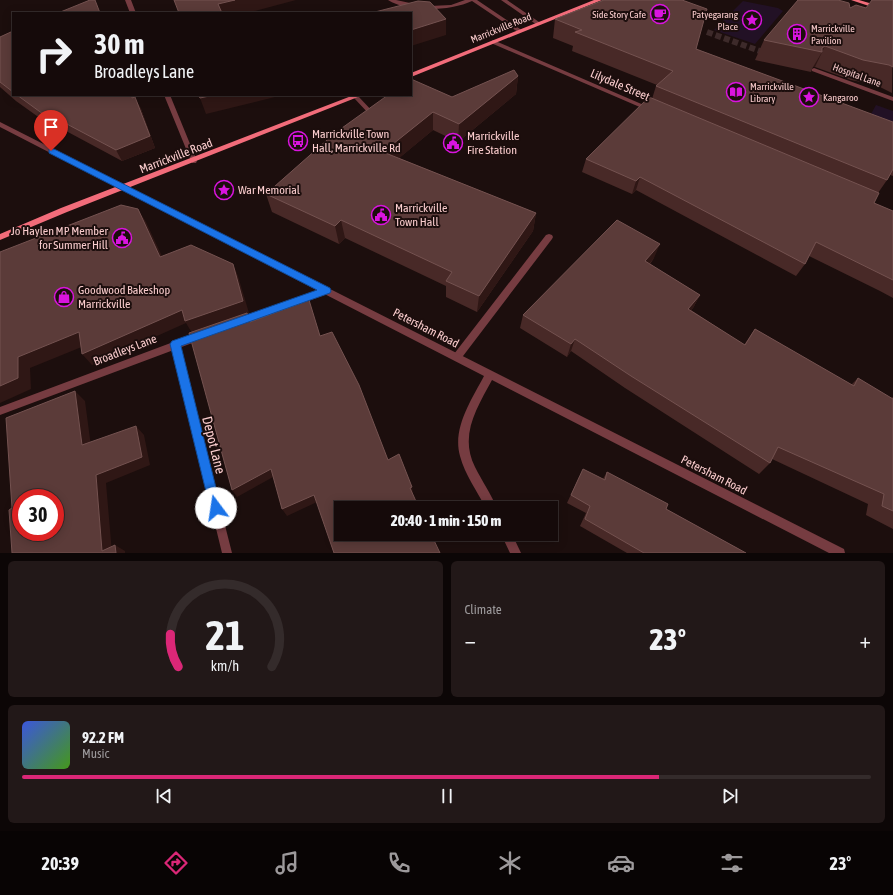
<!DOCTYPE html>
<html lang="en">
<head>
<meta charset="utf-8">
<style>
	body { margin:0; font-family:"Asap Condensed",sans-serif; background:#221818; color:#f1f3f6; height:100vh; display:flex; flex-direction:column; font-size:15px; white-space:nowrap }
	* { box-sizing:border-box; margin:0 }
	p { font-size:13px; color:#9d9a9c }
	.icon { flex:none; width:22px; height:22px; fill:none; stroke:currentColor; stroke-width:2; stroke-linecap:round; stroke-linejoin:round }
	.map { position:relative; height:553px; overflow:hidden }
	.panel { display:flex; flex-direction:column; gap:8px; padding:8px; background:#0c0606; flex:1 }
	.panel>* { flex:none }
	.top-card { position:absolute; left:12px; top:12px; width:400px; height:84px; border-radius:0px; box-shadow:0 2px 10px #0003,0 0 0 1px #342b2b; background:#150a0a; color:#f1f3f6; overflow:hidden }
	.speed { position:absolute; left:12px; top:489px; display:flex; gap:8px; font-size:20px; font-weight:700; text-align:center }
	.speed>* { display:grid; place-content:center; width:52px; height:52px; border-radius:50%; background:#150a0a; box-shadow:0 2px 10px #0003,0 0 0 1px #342b2b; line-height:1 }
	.speed .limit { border:6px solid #d22; background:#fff; color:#111 }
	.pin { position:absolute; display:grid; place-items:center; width:34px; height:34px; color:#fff; margin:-41px -17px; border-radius:50% 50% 50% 0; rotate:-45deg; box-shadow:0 0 4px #0007 }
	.pin .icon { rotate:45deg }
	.me { position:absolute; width:44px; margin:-22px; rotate:346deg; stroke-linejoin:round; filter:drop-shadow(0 0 3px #0008) }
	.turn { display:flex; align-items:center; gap:14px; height:84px; padding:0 16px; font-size:18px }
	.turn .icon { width:52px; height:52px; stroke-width:2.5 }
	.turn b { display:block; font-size:28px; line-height:34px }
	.big { font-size:30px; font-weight:800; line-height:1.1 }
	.panel .widget { flex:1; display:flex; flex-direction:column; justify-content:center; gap:6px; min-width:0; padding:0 14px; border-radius:6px; background:#221818 }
	.panel .dial { align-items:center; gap:0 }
	.dial svg { height:104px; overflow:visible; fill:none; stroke:#342b2b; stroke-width:7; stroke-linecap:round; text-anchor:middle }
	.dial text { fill:#f1f3f6; stroke:none }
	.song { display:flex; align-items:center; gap:12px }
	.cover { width:48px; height:48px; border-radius:6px; background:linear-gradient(135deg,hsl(230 70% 55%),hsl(100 70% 35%)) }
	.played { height:4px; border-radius:2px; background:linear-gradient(90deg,#db2777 75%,#342b2b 75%) }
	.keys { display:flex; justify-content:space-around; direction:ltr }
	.heat { display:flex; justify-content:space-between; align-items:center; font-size:22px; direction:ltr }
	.panel .tiles { flex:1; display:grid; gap:8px; grid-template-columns:1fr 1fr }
	.widget:last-child { grid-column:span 2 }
	.trip { position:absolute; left:334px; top:501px; width:224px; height:40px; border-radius:0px; background:#150a0a; box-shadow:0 2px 10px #0003,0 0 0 1px #342b2b; font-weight:800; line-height:40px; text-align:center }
	.tabs { display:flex; height:64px; justify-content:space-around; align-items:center; background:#080404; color:#9d9a9c }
	.tabs .icon { width:28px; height:28px }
	.tabs .selected { color:#db2777 }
	.tabs b { font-size:18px; color:#f1f3f6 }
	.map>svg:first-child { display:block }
</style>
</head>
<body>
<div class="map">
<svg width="893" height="553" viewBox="0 0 893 553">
	<rect width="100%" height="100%" fill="#1c0e0d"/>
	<path fill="#221125" d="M743,1L778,8L783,11L755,44L714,30Z
		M876,105L893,111V144L861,132Z"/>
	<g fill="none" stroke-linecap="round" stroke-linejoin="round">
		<path stroke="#3d2a2a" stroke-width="6" stroke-dasharray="6 3" stroke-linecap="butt" d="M707,32L768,54"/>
		<path fill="#763c41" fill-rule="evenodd" d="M388,0H396L410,3L430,6L451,5L465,0H477L523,31L518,32L472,1C451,11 408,13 388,0Z
			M501,0H507L542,24L537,25Z
			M356,95L358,96L374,113V115H370L354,98V96Z
			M549,234L552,235L553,237L552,239L460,360L457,361L454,360L453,357L454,354L546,235Z
			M327,288L330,289L331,291L330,293L241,325L238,323L237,321L238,319Z
			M200,332L203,333L204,336L203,339L0,415V407Z"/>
		<path fill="#763c41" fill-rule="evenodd" d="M125,0H131L136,13H130Z
			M493,40L653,109L654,110L651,112L649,111L491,43L490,42Z
			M814,68L893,97V101L812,71V69Z
			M164,95H170L197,161L196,163H192L191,161Z
			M0,122L844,549L845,553H829L492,380C477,408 459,435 475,467C482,481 491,494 497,508H486C477,491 465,475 460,456C452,428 472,399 484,376L0,127Z
			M175,340L178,341L179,344L232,553H222L171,344L172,341Z
			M501,534H512L521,553H510Z"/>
		<path fill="#f26c7a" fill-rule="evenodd" d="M594,0H602L411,77V73Z
			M851,0H859L893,10V14Z
			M354,95H363L67,212L0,240V234L61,208Z"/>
	</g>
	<path fill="#482927" d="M893,0L892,93L876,85L851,80L815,67H813L811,72L755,60L764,40Z
		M555,19L696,49L893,122V176L890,175L887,180L878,193L874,203L893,211V298L880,291L809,256L805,264L796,276L636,190L632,194L582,172L586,159L652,99L656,86L657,85L572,51L573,46L553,38Z
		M13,31V95H133L141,109L155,148L122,161L53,124L51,126L16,101L0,87V37Z
		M518,76L516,94L458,142L433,130L399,158L536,213L533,231L477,312L446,297V286L345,238L339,244L272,212L266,194L452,97Z
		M654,258L650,264L700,295L693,308L691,310L744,345L755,329L851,385L858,378L891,398L893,397V529L866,515L868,504L772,459L770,463L759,474L625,388L571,351L567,357L520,328L523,315Z
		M607,472L666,509L746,553H627L580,526L586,513L567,503L579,477L603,479Z"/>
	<path fill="#2f1715" d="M235,0H296L247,13H220L218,4Z
		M446,19V35L411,46V30Z
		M825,46L815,67H813L822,52V48Z
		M518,76L516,94L458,142L459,124Z
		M214,95H283L206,114L200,98Z
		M286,95H294L287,97Z
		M135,97L141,109L155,148L122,161L116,150Z
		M433,112V130L385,170L383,152Z
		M46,113L53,124L51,126L43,114Z
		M640,177L636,190L632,194L636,181Z
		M138,209L146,222L168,269L160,257Z
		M536,213L533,231L477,312L479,296Z
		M341,220L345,238L339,244L335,226Z
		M660,244L654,258L640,275L645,261Z
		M233,264L238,276L249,313L247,314L251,323L192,333L186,323L92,365L82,354Z
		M700,295L693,308L681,322L688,309Z
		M79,332L89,344L30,368L31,389L0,403V386L18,357Z
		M575,339L571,351L567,357L571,344Z
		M75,391L85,401L92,454L82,445Z
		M136,426L144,435L150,465L106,483L112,553L102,551L96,475Z
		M271,469L275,476L237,497L232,490Z
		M412,487L413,494L410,488Z
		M314,495L317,502L287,516L282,509Z
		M115,545L125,551V553H116Z"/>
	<path fill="#5b3b39" stroke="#745250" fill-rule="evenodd" d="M90,0H95L100,13H58Z
		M174,0H235L218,4L222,13H179Z
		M604,0H682L707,9L696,49L893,122V169L887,180L656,86L673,71L575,32L582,30L555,19Z
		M798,0H838L849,3L850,8L856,5L866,8L872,0H893V67L889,65L863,60L825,46L822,48V52L764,40Z
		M418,1L430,2L446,19L411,30V13H371Z
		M13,31V92L0,82V37Z
		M514,70L518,76L459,124L433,112L383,152L536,213L479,296L446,281L452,272L341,220L335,226L266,194L335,133L388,95H411V79L452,97Z
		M17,95H132V98L135,97L150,136L116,150L46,113L43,114Z
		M198,95H214L200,98Z
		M649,97L879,193L874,203L893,211V280L816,242L805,264L640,177L636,181L586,159Z
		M121,205L138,209L160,257L191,245L233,264L243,301L185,321L182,310L82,354L79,332L18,357V378L0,386V252Z
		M617,220L660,244L645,261L700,295L688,309L745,345L755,329L854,386L858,378L893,399V511L882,506L884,494L778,447L770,463L631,376L575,339L571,344L523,315Z
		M309,300L320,336L332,332L359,385L388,460L399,454L412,487L410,488L419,508H341V534H431L440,553H334L314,495L282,509L271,469L232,490L189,333L247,313L250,322Z
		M75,391L82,445L136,426L142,457L96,475L102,551L115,545L116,553H12L9,510L12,508L6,418ZM21,498H55V532H21Z
		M583,469L605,480L607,472L668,504L666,509L746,553H644L585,519L590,506L571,495Z"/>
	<path fill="#1a73e8" stroke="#114b97" d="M49,149H54L330,288L331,291L330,293L181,346L221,508L220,512L216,514L211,512L210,508L170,344L172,341L317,290L49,153Z"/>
	<defs>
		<symbol id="cafe-ring" viewBox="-11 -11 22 22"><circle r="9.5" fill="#1c0e0d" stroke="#d914de" stroke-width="1.5"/><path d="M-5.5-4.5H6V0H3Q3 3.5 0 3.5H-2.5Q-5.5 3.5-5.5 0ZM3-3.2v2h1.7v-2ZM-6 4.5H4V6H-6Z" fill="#d914de"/></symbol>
		<symbol id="sight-ring" viewBox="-11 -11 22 22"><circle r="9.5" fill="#1c0e0d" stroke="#d914de" stroke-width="1.5"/><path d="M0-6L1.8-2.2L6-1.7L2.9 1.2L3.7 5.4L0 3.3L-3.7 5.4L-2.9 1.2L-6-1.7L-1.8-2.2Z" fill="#d914de"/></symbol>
		<symbol id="building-ring" viewBox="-11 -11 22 22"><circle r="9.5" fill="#1c0e0d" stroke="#d914de" stroke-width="1.5"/><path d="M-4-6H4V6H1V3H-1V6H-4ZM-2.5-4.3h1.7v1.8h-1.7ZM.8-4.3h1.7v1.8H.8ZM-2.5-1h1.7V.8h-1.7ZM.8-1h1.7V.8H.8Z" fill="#d914de"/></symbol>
		<symbol id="library-ring" viewBox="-11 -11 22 22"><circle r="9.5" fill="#1c0e0d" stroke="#d914de" stroke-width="1.5"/><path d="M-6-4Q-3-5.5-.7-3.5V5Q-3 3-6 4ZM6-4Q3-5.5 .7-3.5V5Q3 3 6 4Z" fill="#d914de"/></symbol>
		<symbol id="bus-ring" viewBox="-11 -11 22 22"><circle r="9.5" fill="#1c0e0d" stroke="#d914de" stroke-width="1.5"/><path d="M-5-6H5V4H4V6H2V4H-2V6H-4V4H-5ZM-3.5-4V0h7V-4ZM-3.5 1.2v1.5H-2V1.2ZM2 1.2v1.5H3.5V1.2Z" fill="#d914de"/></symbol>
		<symbol id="civic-ring" viewBox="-11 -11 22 22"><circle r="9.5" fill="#1c0e0d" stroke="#d914de" stroke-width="1.5"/><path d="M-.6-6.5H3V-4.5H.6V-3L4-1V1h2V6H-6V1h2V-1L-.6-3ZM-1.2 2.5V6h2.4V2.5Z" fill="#d914de"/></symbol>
		<symbol id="shop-ring" viewBox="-11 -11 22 22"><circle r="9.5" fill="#1c0e0d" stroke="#d914de" stroke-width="1.5"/><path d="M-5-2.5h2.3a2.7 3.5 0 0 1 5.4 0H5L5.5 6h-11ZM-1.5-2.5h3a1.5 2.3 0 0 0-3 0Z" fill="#d914de"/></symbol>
	</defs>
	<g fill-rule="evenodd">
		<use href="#cafe-ring" x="649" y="3" width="22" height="22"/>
		<use href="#sight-ring" x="741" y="9" width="22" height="22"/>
		<use href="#building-ring" x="786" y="23" width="22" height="22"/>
		<use href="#library-ring" x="725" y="81" width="22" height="22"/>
		<use href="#sight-ring" x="798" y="86" width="22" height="22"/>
		<use href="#bus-ring" x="287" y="130" width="22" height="22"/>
		<use href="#civic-ring" x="442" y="132" width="22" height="22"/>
		<use href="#sight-ring" x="213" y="179" width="22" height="22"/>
		<use href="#civic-ring" x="370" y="204" width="22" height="22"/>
		<use href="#civic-ring" x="111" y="227" width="22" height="22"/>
		<use href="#shop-ring" x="53" y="286" width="22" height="22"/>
	</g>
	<g text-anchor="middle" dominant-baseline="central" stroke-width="4" stroke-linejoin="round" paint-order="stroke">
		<g font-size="10" fill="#facccd" stroke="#1c0e0d" text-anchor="start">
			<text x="646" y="14" text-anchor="end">Side Story Cafe</text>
			<text x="738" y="14" text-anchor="end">Patyegarang<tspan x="738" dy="12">Place</tspan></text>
			<text x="811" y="28">Marrickville<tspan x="811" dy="12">Pavilion</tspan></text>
			<text x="750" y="86">Marrickville<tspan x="750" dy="12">Library</tspan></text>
			<text x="823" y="97">Kangaroo</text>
		</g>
		<g font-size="10" fill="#facccd" stroke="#1c0e0d">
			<text transform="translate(501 28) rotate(-22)">Marrickville Road</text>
			<text transform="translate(857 75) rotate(20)">Hospital Lane</text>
		</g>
		<g font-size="12" fill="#facccd" stroke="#1c0e0d">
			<text transform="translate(620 85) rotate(23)">Lilydale Street</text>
			<text transform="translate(176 156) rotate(-21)">Marrickville Road</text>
			<text transform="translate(426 328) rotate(27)">Petersham Road</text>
			<text transform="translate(125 350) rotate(-21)">Broadleys Lane</text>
			<text transform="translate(714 475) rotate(27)">Petersham Road</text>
		</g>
		<g font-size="12" fill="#facccd" stroke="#1c0e0d" text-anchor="start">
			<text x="312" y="134">Marrickville Town<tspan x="312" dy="14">Hall, Marrickville Rd</tspan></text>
			<text x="467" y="136">Marrickville<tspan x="467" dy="14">Fire Station</tspan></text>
			<text x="238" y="190">War Memorial</text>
			<text x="395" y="208">Marrickville<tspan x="395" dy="14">Town Hall</tspan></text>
			<text x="108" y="231" text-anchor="end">Jo Haylen MP Member<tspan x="108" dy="14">for Summer Hill</tspan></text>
			<text x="78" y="290">Goodwood Bakeshop<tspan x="78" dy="14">Marrickville</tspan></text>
		</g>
		<g font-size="14" fill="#facccd" stroke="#1c0e0d">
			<text transform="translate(214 445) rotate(76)">Depot Lane</text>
		</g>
	</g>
</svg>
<div class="speed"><div class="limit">30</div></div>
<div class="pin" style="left:51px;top:151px;background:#d93025"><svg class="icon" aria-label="arrive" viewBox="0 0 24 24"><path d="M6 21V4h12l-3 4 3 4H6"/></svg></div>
<svg class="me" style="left:216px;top:508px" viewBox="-20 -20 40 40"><circle r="19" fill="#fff"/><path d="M0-13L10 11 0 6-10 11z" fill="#1a73e8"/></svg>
<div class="trip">20:40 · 1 min · 150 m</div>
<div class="top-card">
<div class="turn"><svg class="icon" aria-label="right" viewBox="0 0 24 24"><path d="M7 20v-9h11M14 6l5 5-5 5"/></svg><div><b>30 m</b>Broadleys Lane</div></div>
</div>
</div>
<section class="panel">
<div class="tiles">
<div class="widget dial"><svg viewBox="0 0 100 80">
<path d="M14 69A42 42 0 1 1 86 69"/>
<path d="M14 69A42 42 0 0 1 8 44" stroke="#db2777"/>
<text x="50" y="56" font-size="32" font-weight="700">21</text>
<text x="50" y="72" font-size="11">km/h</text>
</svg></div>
<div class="widget"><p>Climate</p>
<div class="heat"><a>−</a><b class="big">23°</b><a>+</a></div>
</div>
<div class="widget">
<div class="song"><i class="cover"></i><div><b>92.2 FM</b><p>Music</p></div></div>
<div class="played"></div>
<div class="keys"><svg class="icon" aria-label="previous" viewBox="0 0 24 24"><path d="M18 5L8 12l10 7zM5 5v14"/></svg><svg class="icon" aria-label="pause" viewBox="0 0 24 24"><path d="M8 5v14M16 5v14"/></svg><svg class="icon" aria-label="next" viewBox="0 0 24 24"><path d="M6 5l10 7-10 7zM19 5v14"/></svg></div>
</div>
</div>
</section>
<nav class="tabs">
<b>20:39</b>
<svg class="icon selected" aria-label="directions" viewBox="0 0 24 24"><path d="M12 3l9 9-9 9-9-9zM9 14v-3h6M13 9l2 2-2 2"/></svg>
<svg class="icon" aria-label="music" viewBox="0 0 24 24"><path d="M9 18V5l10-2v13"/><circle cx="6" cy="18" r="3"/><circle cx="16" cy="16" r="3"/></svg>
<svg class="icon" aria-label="phone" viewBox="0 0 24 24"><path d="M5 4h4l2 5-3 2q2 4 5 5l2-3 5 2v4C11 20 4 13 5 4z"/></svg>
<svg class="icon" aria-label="climate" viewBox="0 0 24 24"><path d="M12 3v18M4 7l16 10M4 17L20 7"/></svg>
<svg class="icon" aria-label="car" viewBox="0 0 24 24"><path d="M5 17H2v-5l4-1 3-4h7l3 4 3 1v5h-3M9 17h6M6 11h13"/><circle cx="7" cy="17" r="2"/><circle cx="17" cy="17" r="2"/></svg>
<svg class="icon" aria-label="filters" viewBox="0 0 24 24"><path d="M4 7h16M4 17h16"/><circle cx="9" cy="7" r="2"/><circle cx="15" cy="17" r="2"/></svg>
<b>23°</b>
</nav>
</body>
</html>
